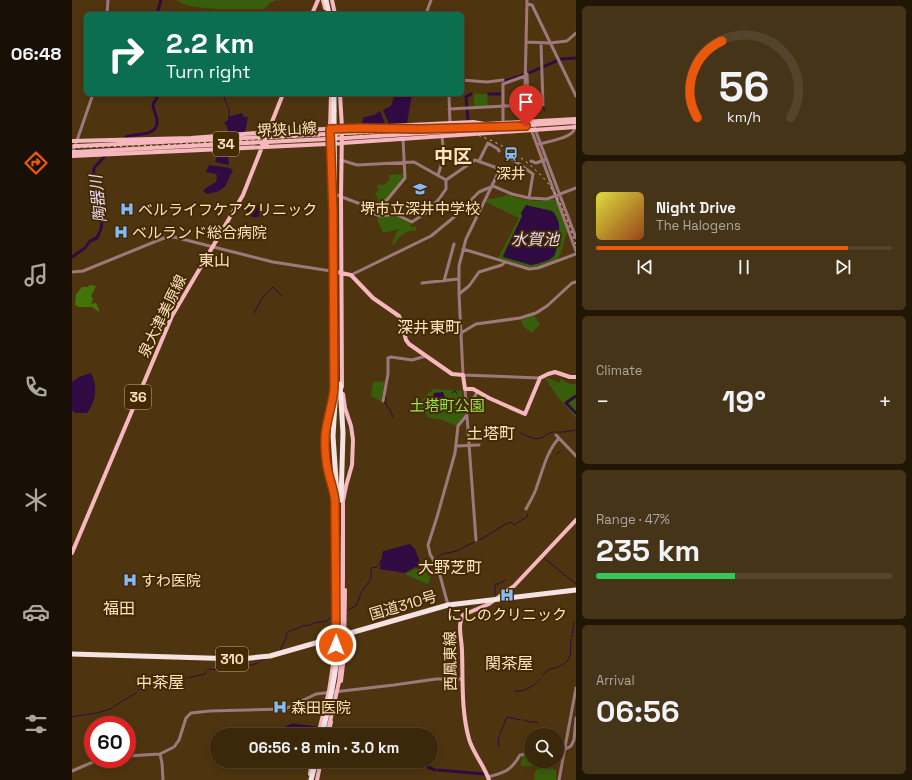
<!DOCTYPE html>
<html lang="en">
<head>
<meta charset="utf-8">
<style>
	body { margin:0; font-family:"Space Grotesk","Noto Sans JP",sans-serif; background:#463419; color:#f1f3f6; height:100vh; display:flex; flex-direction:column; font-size:15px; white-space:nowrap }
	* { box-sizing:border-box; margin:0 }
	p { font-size:13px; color:#aca69d }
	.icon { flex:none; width:22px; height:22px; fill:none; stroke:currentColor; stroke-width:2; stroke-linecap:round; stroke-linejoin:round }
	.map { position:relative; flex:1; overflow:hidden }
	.side { display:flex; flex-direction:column; gap:6px; padding:6px; background:#201606; width:336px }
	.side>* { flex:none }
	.top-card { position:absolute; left:12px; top:12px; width:380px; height:84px; border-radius:6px; box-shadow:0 2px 10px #0003,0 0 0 1px #54442c; background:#0b6e4f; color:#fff; overflow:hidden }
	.controls { position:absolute; left:452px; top:728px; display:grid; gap:8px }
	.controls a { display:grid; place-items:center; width:40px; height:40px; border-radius:50%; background:#3b280b; box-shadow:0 2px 10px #0003,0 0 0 1px #54442c; font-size:20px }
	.speed { position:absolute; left:12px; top:716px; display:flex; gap:8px; font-size:20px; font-weight:700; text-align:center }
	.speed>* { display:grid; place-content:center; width:52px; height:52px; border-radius:50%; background:#3b280b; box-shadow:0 2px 10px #0003,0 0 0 1px #54442c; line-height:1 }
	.speed .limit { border:6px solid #d22; background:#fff; color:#111 }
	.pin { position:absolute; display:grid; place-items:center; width:34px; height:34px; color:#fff; margin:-41px -17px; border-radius:50% 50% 50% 0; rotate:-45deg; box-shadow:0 0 4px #0007 }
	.pin .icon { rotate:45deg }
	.me { position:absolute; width:44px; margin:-22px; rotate:1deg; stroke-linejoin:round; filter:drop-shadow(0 0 3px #0008) }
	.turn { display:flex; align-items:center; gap:14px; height:84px; padding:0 16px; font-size:18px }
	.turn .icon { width:52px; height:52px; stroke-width:2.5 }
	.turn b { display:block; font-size:28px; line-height:34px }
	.big { font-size:30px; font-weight:800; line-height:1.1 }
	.side .card { flex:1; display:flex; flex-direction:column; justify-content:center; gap:6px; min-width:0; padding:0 14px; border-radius:6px; background:#463419 }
	.side .dial { align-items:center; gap:0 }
	.dial svg { height:104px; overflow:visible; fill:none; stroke:#54442c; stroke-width:7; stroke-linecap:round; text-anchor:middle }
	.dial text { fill:#f1f3f6; stroke:none }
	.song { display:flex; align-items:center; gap:12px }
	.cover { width:48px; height:48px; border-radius:6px; background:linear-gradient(135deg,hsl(60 70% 55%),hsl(20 70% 35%)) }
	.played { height:4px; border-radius:2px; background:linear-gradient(90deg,#ea580c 85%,#54442c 85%) }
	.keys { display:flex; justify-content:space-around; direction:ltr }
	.heat { display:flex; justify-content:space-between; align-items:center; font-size:22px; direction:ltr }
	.charge { height:6px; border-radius:3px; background:linear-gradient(90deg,#34c759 47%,#54442c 0) }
	.trip { position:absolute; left:138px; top:728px; width:228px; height:40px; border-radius:20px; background:#3b280b; box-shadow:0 2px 10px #0003,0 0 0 1px #54442c; font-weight:800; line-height:40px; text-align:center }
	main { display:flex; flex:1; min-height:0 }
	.tabs { display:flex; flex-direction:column; width:72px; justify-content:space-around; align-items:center; background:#181004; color:#aca69d }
	.tabs .icon { width:28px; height:28px }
	.tabs .on { color:#ea580c }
	.tabs b { font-size:18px; color:#f1f3f6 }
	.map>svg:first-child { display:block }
</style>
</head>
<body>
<main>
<nav class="tabs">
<b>06:48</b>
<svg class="icon on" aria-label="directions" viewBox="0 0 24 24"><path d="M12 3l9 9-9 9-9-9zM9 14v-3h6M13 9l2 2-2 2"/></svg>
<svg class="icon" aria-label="music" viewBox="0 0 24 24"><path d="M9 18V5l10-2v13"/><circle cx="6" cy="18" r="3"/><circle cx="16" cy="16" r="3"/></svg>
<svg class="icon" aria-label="phone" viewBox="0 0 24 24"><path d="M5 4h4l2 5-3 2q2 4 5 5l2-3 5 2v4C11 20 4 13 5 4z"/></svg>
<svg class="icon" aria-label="climate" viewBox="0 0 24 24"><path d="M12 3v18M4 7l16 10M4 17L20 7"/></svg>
<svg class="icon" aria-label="car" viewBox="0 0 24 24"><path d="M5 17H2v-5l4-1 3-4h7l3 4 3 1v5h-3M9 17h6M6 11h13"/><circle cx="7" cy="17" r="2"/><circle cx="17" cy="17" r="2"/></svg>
<svg class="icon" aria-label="filters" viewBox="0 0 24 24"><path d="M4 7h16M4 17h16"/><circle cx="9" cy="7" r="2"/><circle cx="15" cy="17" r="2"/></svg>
</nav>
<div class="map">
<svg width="504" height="780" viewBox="0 0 504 780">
	<rect width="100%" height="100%" fill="#4f350f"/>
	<path fill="#385e0b" d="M105,0H204L198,3L192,9C173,9 118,12 105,0Z
		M402,94H415L416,106L402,107Z
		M331,174V178L315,199L307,202L303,192L307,191L305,187L306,184L311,185L317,181V175Z
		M434,194C448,200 466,203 481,199L484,201L495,231L489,253L485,260L467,267L459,268L426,258L447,218L414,202L416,198L419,199L433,196Z
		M320,215L323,216L339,223V227H344V231C334,229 326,237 322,245L320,244L325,231L328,230V229L311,233L305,219L306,217H311Z
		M462,315L468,324L460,333L451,326L449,320Z
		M473,378H476L487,383L489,379L498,384H504V418L485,396Z
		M304,381L313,382L309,401L299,396L301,383Z
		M362,389L390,391L392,415L385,426L368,419L357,418L353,412L345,409C348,401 355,394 362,389Z
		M352,564L356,576H358L357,583L355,584L333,574L343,569H349Z
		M459,754V761H476L475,767L449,766L450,756Z
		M466,768L482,769L483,771L484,769V780H462L463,772Z"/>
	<path fill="#45730b" d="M17,285L24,286L19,296L21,299L19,304L24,303L27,310V312L20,307H6L3,305L4,294L10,287H16Z"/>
	<path fill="#300a42" d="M323,94H340L335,123L317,124L311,110L319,106Z
		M308,111L313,123L291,125L290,122L292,117L302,115Z
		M170,113L172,117H176L173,132L156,133L155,126L152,123L156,120V117Z
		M156,151L157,165L143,162L145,156L143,152Z
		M137,165L158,168L161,171C158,175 157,178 155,183C152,190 143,193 135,194L131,191L134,188L144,182L145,176L144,174L134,172Z
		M177,204H185L188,206L187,217H180L173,209Z
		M454,205L480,211C484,214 486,220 487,224C488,229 485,252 482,256C478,261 465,264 459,265L431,257V256L450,216L449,213Z
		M19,373C26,386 24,402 15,413H3L0,410V382L7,377Z
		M371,392L374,400L369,413H368L366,408C361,406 358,408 354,405V400L361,398L362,393Z
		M338,544L343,549L349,565L348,568L343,567L333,573L308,569V567L311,551Z"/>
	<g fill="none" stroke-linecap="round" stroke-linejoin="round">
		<path stroke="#300a42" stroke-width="1" d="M151,94L154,103L157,108V116
			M471,106L473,111
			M182,313L191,297L201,287L210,296
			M380,393L383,391L385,394
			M314,396L313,403L318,410L321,417
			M484,432H490
			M492,432L503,430
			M449,433C455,436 461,440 469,438C474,436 475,433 481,432
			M485,454L489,450
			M403,541C416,538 425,527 439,522L442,525L456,516L455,514
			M472,558L504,584
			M363,559L370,554L385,551L402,542
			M427,584L433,580
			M290,591L299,579V568L305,567L310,559
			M423,595V584H426
			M276,610L284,606L289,593
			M500,637L502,622
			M214,639V634C218,629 226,630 231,625C235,626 238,626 242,623L255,621L260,616
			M208,650L213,640
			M187,661L193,659
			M169,665H179L186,663
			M136,669L149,670L161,667
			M478,669C485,668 495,665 498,656C499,651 498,645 499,639
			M471,675L477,669
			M115,678L133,674L134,671
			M75,681L78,678H113
			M66,690L72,688L75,682
			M443,691C453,692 462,686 468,679
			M41,707L64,693
			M0,717C13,714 28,714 40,708
			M452,720L458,722
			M459,722H465
			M428,734L435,717L449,720
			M427,746L426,741L427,736"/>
		<path stroke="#300a42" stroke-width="3" d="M85,14L89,0
			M457,73L489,59L504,58
			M433,81L451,75
			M417,94H428
			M396,121L394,97L399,94
			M54,137C64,133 87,137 85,120C84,114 81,110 81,104L87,94
			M0,257L13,248L18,241L25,238L29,229L31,214L21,184L22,168L33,156
			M504,396L494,403L504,413
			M211,729L220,725L245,728
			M260,733L263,735
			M342,761L363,770
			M366,770L413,774"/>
		<path stroke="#9e787b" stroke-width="3" d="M455,0L453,89L454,105L457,123
			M455,4L460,5L504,96
			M35,14L36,0
			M354,14L359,0
			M454,42L478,43L495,41L504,33
			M469,43L471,105
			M455,74L456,100L460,121L504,238
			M390,80L415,82L431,80
			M377,94L378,124
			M377,109L454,105
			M431,123V84L453,76
			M459,129L504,251
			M331,139L333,178L315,200L299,206V213L309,216L323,214L340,222L355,212L367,199L374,189V180
			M467,144C475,142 499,138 502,130C503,128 502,123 502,121
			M1,152L21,94
			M440,159L461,174L457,198L475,199L504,188
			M269,160L285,165L342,162L374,180
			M407,161L416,143L426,149L427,151
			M459,161L464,163L472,160
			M366,175L372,156L370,136
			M374,180L403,160L428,169L394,239L387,266V294L391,375L468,378
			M262,194L299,208
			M391,249L457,269L466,268L504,254
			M0,272L11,271L92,238L102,237L201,262L259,271
			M279,275L359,236L381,218L407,192L421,186L440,194L457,198
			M372,281L382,244
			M350,283L386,279
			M387,294L397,286L407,272L430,265L433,262
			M389,333L404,324L448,318L464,313L475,306L500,283L504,282
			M393,389L404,540
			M311,401L316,374V358L319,357L340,360L354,356
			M394,407L397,406L406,391
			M484,435L504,456
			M384,446L407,445
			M454,509C458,501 463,494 465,486C471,469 475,451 487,438
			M376,605L366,568L358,554L356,545L365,517L383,453L386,426L394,416
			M88,754L90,763L91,780
			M485,754L499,746L502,740L504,718
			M55,756L88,754L102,747L107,740L114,718L119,713L138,711L213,709L244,694L322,685L364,679H389
			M0,771L28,759
			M416,777C433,772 439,771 448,755L459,753
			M487,780L504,688"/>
		<path stroke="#f6b8be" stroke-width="4" d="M251,0L253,8
			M260,0L263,14
			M240,14L246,0
			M259,94L258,129L260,179
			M268,94L270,128L269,196L270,387
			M274,133L364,128L396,127
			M197,137L254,134
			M274,138L428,128
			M0,141L119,138L211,131L401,122L413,124L504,119
			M195,142L254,139
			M5,146L193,137
			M3,152L191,142
			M0,156L256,144L504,127
			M259,271L279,275L301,298L327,316L329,321L334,340L337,344L380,374L391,375L393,389H401L417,398L453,414L468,378L476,374L483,372L498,377H504
			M271,394L273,408L279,426L281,440L280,465L274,486L271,501V576
			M261,396L255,420L253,440L255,465L263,499
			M0,553L100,316L171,195L211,94
			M269,681L272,656L273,590
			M246,735L257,691L262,658L263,521
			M256,735L259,722
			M238,774L240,761
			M245,780L249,761
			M417,780C412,765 401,753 397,739C389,710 391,680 390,651C390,640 385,625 391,615L417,604L442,586L504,520"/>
		<path stroke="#f5e2e3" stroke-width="5" d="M254,0L257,14
			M262,94V111
			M0,654L168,659L198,656L376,605L504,590
			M239,780L244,761"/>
		<path stroke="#e7ccaa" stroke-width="1" stroke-dasharray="2 4" stroke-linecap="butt" d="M0,148L89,145L359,130C371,130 383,130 395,132C425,139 463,163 480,189C491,206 497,226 504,244"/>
		<path stroke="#f6b8be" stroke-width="4" d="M428,127L504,122
			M254,134L274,133
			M193,135H197
			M254,139L274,138
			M190,144H195
			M2,146H5
			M0,152H3
			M257,726L267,682L270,656L271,576"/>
		<path stroke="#f5e2e3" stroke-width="5" d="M268,384L271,433L269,500
			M250,735C258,700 266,667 267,631L265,495L261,436L264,386L262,111"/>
	</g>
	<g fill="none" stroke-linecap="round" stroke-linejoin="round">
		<defs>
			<path id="route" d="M264,645L263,501C262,490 258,481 256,471C253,460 253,450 253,440C253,422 261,405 262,388L261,212L258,129L287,128L347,129L454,126"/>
		</defs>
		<use href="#route" stroke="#983908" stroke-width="10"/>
		<use href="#route" stroke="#ea580c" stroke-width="7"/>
	</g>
	<defs>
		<symbol id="station-bare" viewBox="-9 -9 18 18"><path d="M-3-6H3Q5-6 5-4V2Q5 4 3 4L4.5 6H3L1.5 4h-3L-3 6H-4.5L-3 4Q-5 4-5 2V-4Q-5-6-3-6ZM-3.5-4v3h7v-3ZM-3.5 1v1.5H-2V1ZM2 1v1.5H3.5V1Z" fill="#84bcfb" stroke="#442a03" stroke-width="2.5" paint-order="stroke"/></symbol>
		<symbol id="school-bare" viewBox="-9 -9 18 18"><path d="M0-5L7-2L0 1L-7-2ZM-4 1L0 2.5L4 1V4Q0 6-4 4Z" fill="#84bcfb" stroke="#442a03" stroke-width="2.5" paint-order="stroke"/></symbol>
		<symbol id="hospital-bare" viewBox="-9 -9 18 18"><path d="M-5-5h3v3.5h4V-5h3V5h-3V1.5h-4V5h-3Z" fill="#84bcfb" stroke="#442a03" stroke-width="2.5" paint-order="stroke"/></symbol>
	</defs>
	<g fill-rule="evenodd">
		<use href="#station-bare" x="429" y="144" width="20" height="20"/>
		<use href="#school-bare" x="338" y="179" width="20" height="20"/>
		<use href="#hospital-bare" x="45" y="199" width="20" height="20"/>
		<use href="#hospital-bare" x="39" y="222" width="20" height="20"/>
		<use href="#hospital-bare" x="48" y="570" width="20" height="20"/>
		<use href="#hospital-bare" x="425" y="585" width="20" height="20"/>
		<use href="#hospital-bare" x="198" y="697" width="20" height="20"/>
	</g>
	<g text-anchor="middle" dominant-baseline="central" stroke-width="4" stroke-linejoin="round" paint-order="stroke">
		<g fill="#442a03" stroke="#c6ab88" stroke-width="1">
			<rect x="141" y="132" width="26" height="24" rx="3"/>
			<rect x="53" y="385" width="26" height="24" rx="3"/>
			<rect x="144" y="647" width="32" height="24" rx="3"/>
		</g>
		<g font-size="14" font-weight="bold" fill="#fee2c1">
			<text x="154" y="144">34</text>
			<text x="66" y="397">36</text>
			<text x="160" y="659">310</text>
		</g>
		<g font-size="15" fill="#fee2c1" stroke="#442a03">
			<text transform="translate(215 129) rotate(-3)">堺狭山線</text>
			<text transform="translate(90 316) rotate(-64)">泉大津美原線</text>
			<text transform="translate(331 605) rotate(-16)">国道310号</text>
			<text transform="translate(378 661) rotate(-91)">西鳳東線</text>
		</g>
		<g font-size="15" fill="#fee2c1" stroke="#442a03" text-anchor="start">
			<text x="439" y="173" text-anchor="middle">深井</text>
			<text x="348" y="208" text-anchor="middle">堺市立深井中学校</text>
			<text x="66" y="209">ベルライフケアクリニック</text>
			<text x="60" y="232">ベルランド総合病院</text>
			<text x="69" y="580">すわ医院</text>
			<text x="435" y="614" text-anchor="middle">にしのクリニック</text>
			<text x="219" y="707">森田医院</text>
		</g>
		<g font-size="15" fill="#98e64b" stroke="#442a03">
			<text x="375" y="405">土塔町公園</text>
		</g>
		<g font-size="16" font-style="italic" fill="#e7d7f2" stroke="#442a03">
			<text transform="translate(26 199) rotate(-96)">陶器川</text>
			<text x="463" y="239">水賀池</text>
		</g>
		<g font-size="16" fill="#fee2c1" stroke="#442a03">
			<text x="142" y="260">東山</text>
			<text x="357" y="327">深井東町</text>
			<text x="419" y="433">土塔町</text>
			<text x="378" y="567">大野芝町</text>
			<text x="47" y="608">福田</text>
			<text x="437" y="663">関茶屋</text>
			<text x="88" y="682">中茶屋</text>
		</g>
		<g font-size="19" font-weight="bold" fill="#fee2c1" stroke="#442a03">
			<text x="381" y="156">中区</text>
		</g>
	</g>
</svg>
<div class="controls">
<a><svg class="icon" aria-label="search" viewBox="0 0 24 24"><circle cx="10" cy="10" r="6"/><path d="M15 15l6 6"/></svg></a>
</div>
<div class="speed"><div class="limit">60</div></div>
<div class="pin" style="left:454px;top:126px;background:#d93025"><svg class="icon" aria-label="arrive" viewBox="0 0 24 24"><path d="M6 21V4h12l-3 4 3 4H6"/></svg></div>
<svg class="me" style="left:264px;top:645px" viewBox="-20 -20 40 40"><circle r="17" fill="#ea580c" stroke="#fff" stroke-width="3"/><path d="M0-11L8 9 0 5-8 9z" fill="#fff"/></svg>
<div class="trip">06:56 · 8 min · 3.0 km</div>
<div class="top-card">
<div class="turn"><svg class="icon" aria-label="right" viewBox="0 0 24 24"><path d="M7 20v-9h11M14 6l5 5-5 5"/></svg><div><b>2.2 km</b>Turn right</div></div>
</div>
</div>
<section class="side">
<div class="card dial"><svg viewBox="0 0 100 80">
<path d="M14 69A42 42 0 1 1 86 69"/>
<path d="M14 69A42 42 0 0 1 33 10" stroke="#ea580c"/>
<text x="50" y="56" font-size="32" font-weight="700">56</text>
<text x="50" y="72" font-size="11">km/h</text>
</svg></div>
<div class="card">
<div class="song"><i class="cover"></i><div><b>Night Drive</b><p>The Halogens</p></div></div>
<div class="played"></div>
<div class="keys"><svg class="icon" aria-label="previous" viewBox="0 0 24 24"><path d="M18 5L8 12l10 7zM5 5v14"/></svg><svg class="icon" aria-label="pause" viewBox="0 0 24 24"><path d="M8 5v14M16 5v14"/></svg><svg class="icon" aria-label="next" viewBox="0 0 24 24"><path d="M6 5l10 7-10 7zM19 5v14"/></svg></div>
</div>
<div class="card"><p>Climate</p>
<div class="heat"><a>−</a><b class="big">19°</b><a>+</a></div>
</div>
<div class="card"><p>Range · 47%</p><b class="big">235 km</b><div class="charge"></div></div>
<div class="card"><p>Arrival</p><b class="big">06:56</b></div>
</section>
</main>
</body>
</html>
